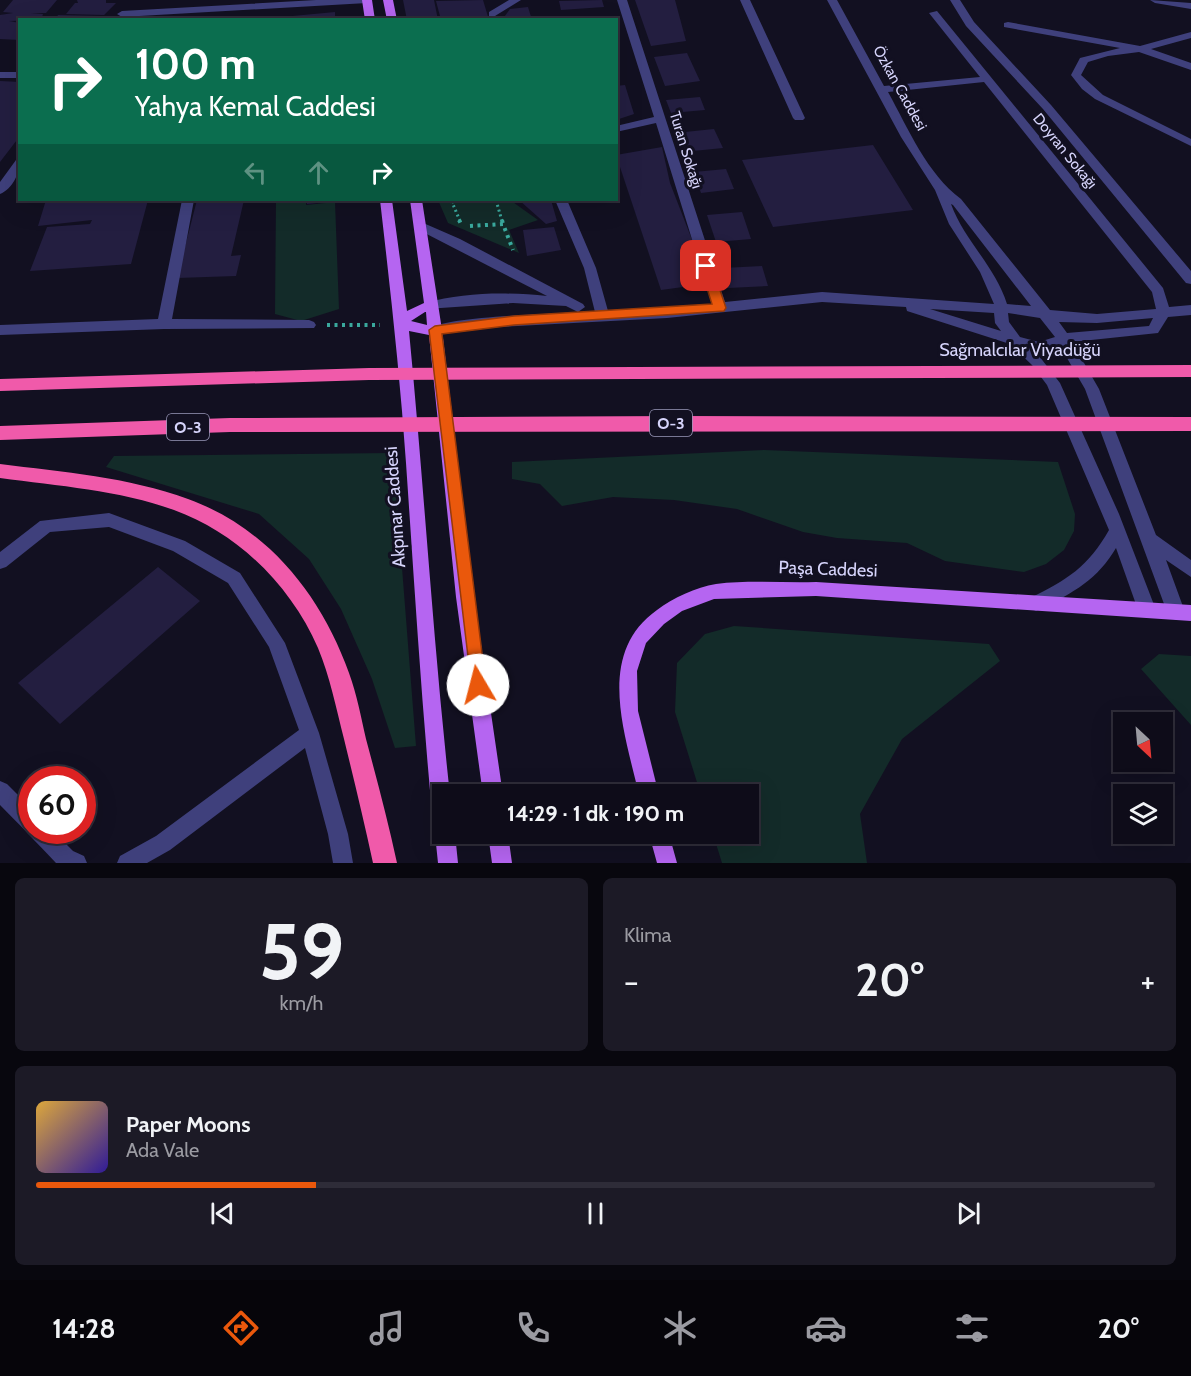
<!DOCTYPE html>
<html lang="tr">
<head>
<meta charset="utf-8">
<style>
	body { margin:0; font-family:Cabin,sans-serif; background:#1c1a26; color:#f1f3f6; height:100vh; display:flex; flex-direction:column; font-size:22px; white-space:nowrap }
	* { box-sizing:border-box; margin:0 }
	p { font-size:20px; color:#9b9ba2 }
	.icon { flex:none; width:33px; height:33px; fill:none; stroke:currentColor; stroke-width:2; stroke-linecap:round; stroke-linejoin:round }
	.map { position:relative; height:863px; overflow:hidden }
	.details { display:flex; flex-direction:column; gap:15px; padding:15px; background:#08070e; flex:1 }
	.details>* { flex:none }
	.guide { position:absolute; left:18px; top:18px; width:600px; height:183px; border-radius:0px; box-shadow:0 6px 24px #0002,0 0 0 2px #2e2c38; background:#0b6e4f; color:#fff; overflow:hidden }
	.needle { width:39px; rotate:154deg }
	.tools { position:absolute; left:1113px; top:712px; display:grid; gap:12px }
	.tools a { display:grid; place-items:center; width:60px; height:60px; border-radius:0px; background:#0e0c19; box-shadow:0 6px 24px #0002,0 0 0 2px #2e2c38; font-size:30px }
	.speed { position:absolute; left:18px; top:766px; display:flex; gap:12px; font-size:30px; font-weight:700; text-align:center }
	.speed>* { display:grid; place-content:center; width:78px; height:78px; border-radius:50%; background:#0e0c19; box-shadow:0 6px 24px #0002,0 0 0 2px #2e2c38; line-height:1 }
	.speed .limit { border:9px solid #d22; background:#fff; color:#111 }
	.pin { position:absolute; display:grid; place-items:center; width:51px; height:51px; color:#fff; margin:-26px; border-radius:12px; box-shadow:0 3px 9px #0006 }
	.me { position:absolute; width:66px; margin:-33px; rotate:352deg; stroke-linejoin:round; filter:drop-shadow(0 0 4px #0008) }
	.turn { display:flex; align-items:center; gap:21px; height:126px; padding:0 18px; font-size:27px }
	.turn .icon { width:78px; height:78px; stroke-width:2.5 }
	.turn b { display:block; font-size:42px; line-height:51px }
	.lanes { display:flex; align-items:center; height:57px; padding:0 18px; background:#0003; justify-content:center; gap:30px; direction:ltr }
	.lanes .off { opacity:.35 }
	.big { font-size:45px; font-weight:700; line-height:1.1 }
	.details .card { flex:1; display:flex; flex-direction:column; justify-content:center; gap:9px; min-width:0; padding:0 21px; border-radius:9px; background:#1c1a26 }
	.details .dial { align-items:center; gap:0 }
	.dial b { font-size:78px; line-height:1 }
	.song { display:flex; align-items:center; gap:18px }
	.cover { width:72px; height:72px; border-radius:9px; background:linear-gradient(135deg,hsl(40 70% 55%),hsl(250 70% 35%)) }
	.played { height:6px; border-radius:3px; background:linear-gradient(90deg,#ea580c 25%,#2e2c38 25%) }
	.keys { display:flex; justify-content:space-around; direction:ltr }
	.heat { display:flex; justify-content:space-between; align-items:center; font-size:33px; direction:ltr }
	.details .tiles { flex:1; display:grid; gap:15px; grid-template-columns:1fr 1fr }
	.card:last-child { grid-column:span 2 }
	.trip { position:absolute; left:432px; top:784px; width:327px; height:60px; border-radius:0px; background:#0e0c19; box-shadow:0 6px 24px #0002,0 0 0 2px #2e2c38; font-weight:700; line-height:60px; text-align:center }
	.tabs { display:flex; height:96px; justify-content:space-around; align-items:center; background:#06050a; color:#9b9ba2 }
	.tabs .icon { width:42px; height:42px }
	.tabs .selected { color:#ea580c }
	.tabs b { font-size:27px; color:#f1f3f6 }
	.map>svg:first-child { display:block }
</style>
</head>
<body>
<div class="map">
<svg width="1191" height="863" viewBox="0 0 1191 863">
	<rect width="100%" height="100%" fill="#121021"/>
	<path fill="#132b29" d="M276,200H306V205L335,202L339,309L301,321L275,314Z
		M438,200H510L538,220L509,230L519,253L448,223Z
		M764,450L1058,462L1075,514L1074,531L1064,550L1046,564L1024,572L945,561L907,543L837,538L803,532L737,509L674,500L613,497L562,506L540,484L512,479V462Z
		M393,453L416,746L395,748L372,679L341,609L309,559L259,514L106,467L114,456Z
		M734,626L989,644L1000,661L902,739L860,814L867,863H722L713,834H748V795H701L675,712L677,663L705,634Z
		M1159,654L1191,656V725L1141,669Z"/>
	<path fill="#231e40" d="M13,0H57L46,13H31L43,14L41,20L9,21L20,23V40L0,39V15L13,13L3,12Z
		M77,0H106V3H116L104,15L66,14L75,3H78Z
		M403,0H434L438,20H407Z
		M483,0L489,20H441L436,1Z
		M602,0L604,7L561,10L559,1Z
		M635,0H675L686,41L651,46Z
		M528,7L532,20H502L510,9Z
		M335,12V20H283L282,17Z
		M58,15L102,16L100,20H55Z
		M246,16L277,17H278L277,20H240Z
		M687,53L700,81L665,86L654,57Z
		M0,81L20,82V136L0,162Z
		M625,85L634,114L616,120V86Z
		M700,97L705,110L671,113L666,100Z
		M714,129L723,148L683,152L675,133Z
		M873,145L913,210L773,227L742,160Z
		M662,147L670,183L701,263L705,284L661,290L616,155Z
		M726,169L734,189L701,193L694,172Z
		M46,200H148L131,264L30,271L47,227L90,224L92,220L38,226Z
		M197,200H244L231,256L241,255L236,276L177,278Z
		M307,200H338V201L307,204Z
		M519,200H551L557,221L546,224Z
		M742,212L751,239L716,242L707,215Z
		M554,227L561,250L527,256L523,230Z
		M762,266L768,286L728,288L723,268Z
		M158,567L200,601L60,724L18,683Z"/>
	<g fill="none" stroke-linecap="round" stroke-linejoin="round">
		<path stroke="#3aa99d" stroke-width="3" stroke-dasharray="2 3" stroke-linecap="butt" d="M496,200L502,221
			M460,221L452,202L462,200"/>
		<path stroke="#3aa99d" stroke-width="4" stroke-dasharray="3 4.5" stroke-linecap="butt" d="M459,220L461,224
			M502,220L503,224
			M470,226L503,224L513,250
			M327,325H380"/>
		<path fill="#3f407c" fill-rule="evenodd" d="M316,0H372L367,3L122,17L117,14L122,11Z
			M509,0H521L495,16H489V12Z
			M617,0H627L725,302L822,292L994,304L980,272L949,224L935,190L901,137L827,0H837L884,86L980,77L929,13L937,11L1163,288L1169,307L1191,305V315L1168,317L1158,333L1072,342L1099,389L1156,535L1191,560V577L1166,560L1185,612L1182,617L1176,620L1170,617L1167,612L1085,389L1060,346L1036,352L1060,383L1119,514L1156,610L1153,615L1147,618L1141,615L1138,610L1116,548C1098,579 1073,593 1042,608L1036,611L1030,608L1027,603L1030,598C1067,580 1088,567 1109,530L1047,385L1032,365L1010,344L907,311L906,307L822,302L667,318L482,328L435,335L430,333L428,330C438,316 570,313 595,312L584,268L555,200H567L596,268L608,311L712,304L656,123L616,132V126L654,117ZM984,82L1152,292L1156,309L1097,314L1050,310L961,199C927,174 908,128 888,92ZM951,204L953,205L1031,306L1007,304C995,266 964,240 951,204ZM930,309L994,313L995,323L1001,331ZM1008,313L1040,318L1055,337L1039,342L1020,337L1009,322ZM1153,318L1149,326L1067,333L1059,322L1097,323Z
			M740,0H750L805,118L803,120H795L793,118Z
			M950,0H960L974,22L1051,105L1191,271V284L1186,283L1043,109L966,26Z
			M1150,0L1191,3V9L1155,3Z
			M1008,22L1140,46L1191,32V38L1151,49L1191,63V70L1139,52L1108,56L1088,62L1081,75L1103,95L1191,139V146L1095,99L1082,89L1071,75L1080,58L1120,48L1004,27V23Z
			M0,72H20V78H0Z
			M16,160H20C20,172 13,189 0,194V182Z
			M182,200H194L172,319L309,320L314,322L316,325L314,328L164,329L0,335V325L158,319Z
			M421,222L460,239L583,304L585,307L578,312L566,306L513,303L426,309L424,306L426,303C464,292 508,292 547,296L417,229L415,226L417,223Z
			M109,513L185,541L240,573L285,643L319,733L348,834L353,863H333L328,834L305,748L170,850L147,863H117L120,856L156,836L299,730L269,647L228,583L173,551L109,527L50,532L6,567L0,569V552L40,521Z
			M0,781L7,784L32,809V831H53L73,851L84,856L87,863H56C37,843 20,825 0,805Z"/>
		<path fill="#b565f1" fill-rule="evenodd" d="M362,0H372L375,20H365Z
			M383,0H393L397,20H387Z
			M380,200H392L407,311L424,303L410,200H422L442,330L474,597L503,795H483L456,597L429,335L409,331C424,486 433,641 450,795H442V822L435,819L432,812C421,696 414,579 406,463C400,375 390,287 380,200ZM426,312L427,325L411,321L425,312Z
			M816,582L1191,605V621L816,596L714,599L682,611L664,624L646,643L637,671L638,711L659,795H639C625,733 595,654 657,610C673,598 696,587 716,584C748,580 783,583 816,582Z
			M442,825V834H455L458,863H438L435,834L438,827Z
			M488,834H508L512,863H492Z
			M649,834H669L677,863H657Z"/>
		<path fill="#f05aaa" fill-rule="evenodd" d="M1191,365V377L369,380L0,391V379L369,368Z
			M681,416L1191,417V431L230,432L0,440V426L230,418Z
			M0,464C63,472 128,477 188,499C268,528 321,595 349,673C357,695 361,717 366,739C377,780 388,821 397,863H373C364,821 354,780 344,739C336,708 330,677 318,648C291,586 238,533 174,510C119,490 58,486 0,478Z"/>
	</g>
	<path fill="#ea580c" stroke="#983908" stroke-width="1.5" d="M706,262L712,266L726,308L724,311L514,325L442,334L486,685L483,690L478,692L472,690L429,330L435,326L514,316L712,304L700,266Z"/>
	<g text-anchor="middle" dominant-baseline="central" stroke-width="6" stroke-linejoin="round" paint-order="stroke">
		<g font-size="15" fill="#d6d4fb" stroke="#121021">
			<text transform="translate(900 88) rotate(61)">Özkan Caddesi</text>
			<text transform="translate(686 150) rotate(73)">Turan Sokağı</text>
			<text transform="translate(1065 151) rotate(51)">Doyran Sokağı</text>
		</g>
		<g fill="#121021" stroke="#9b99ba" stroke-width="1.5">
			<rect x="650" y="410" width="42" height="26" rx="4.5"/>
			<rect x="167" y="414" width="42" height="26" rx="4.5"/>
		</g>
		<g font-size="16" font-weight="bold" fill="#d6d4fb">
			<text x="671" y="423">O-3</text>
			<text x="188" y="427">O-3</text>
		</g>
		<g font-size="18" fill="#d6d4fb" stroke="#121021">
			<text x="1020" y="350">Sağmalcılar Viyadüğü</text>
			<text transform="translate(395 507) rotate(-94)">Akpınar Caddesi</text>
			<text transform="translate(828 569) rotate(2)">Paşa Caddesi</text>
		</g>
	</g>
</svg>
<div class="tools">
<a><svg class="needle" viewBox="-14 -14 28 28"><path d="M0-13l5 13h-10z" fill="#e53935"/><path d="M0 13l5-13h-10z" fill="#9b9ba2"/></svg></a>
<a><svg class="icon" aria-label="layers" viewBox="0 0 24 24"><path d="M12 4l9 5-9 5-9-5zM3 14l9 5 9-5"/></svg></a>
</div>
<div class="speed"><div class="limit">60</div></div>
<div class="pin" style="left:706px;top:266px;background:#d93025"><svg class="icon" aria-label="arrive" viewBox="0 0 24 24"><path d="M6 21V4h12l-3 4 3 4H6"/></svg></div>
<svg class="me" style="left:478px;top:685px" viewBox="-20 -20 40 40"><circle r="19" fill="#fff"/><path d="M0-13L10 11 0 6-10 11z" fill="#ea580c"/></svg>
<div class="trip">14:29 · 1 dk · 190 m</div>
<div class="guide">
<div class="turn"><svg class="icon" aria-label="right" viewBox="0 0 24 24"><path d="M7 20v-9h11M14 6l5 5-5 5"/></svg><div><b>100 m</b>Yahya Kemal Caddesi</div></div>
<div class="lanes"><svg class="icon off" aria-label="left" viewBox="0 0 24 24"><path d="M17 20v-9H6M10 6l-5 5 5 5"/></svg><svg class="icon off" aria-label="ahead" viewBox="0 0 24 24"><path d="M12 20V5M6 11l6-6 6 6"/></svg><svg class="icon" aria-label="right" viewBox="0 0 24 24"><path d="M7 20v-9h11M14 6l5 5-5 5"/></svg></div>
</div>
</div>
<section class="details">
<div class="tiles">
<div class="card dial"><b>59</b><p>km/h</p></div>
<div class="card"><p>Klima</p>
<div class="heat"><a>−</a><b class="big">20°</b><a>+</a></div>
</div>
<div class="card">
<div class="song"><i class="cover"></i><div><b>Paper Moons</b><p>Ada Vale</p></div></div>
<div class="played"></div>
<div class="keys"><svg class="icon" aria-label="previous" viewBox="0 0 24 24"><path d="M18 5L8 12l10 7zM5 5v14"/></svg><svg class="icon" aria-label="pause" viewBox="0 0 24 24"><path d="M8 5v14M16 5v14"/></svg><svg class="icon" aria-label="next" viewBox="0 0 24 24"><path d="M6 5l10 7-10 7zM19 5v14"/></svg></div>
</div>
</div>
</section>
<nav class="tabs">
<b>14:28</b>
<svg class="icon selected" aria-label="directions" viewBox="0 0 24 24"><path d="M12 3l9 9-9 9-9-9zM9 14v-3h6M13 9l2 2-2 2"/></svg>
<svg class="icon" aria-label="music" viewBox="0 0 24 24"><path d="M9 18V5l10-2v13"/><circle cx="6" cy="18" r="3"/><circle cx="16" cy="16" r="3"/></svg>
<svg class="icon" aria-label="phone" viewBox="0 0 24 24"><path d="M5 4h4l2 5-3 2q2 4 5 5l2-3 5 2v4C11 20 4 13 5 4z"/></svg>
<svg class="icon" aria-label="climate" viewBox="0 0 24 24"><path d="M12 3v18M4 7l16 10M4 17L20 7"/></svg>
<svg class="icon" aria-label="car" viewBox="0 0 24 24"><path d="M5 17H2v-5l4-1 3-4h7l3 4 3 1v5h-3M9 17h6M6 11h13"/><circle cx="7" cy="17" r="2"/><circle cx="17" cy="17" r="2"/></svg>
<svg class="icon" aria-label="filters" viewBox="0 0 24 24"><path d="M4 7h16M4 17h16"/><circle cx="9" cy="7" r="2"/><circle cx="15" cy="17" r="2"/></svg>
<b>20°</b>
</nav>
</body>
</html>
